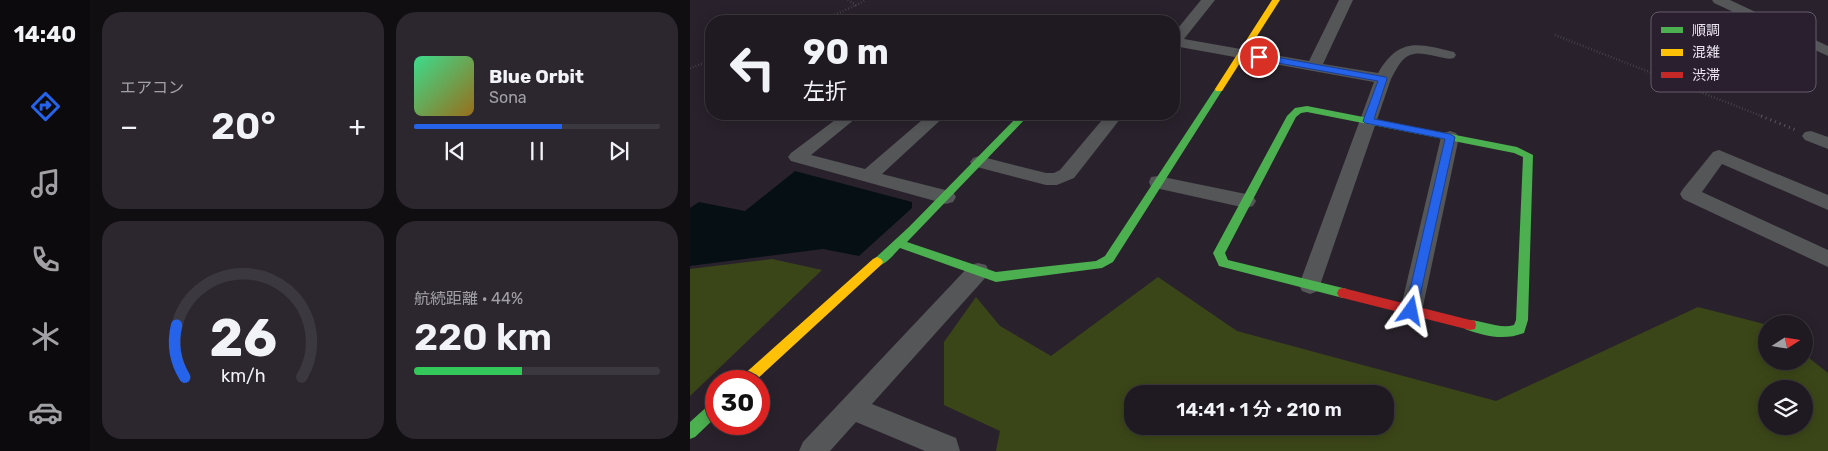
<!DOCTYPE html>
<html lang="ja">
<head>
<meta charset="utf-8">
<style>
	body { margin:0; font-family:Rubik,"Noto Sans JP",sans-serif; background:#2c272e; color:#f1f3f6; height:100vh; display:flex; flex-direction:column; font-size:19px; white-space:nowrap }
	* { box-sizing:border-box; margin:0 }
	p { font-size:16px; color:#a1a1a5 }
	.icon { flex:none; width:28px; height:28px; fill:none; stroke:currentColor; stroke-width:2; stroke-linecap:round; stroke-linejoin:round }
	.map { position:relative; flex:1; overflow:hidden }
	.panel { display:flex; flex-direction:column; gap:12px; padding:12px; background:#110e12; width:600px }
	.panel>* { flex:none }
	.guide { position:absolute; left:15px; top:15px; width:475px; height:105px; border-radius:20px; box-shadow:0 2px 12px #0003,0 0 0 1px #3c383f; background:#1f1a21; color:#f1f3f6; overflow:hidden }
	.needle { width:32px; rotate:78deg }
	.fabs { position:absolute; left:1068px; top:315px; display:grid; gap:10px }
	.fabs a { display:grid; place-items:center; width:55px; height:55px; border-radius:50%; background:#1f1a21; box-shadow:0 2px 12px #0003,0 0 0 1px #3c383f; font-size:25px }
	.speed { position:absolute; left:15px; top:370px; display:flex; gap:10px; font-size:25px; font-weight:700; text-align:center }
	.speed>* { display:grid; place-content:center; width:65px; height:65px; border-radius:50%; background:#1f1a21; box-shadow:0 2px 12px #0003,0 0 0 1px #3c383f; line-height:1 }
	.speed .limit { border:8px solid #d22; background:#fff; color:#111 }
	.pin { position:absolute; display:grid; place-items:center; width:42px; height:42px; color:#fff; margin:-21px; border:2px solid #fff; border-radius:50%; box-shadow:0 1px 5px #0007 }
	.me { position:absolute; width:55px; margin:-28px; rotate:12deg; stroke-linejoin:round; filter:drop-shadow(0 0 4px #0008) }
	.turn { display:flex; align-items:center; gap:18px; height:105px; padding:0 15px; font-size:22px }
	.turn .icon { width:65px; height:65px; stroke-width:2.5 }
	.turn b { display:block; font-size:35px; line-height:42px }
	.big { font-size:38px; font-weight:600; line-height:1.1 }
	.panel .widget { flex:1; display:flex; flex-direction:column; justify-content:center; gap:8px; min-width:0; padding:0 18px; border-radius:20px; background:#2c272e }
	.panel .dial { align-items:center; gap:0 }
	.dial svg { height:130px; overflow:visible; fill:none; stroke:#3c383f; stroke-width:7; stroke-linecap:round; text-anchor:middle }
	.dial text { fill:#f1f3f6; stroke:none }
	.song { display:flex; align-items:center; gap:15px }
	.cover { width:60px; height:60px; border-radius:8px; background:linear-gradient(135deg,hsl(150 70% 55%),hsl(40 70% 35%)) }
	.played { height:5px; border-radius:2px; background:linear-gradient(90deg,#2563eb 60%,#3c383f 60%) }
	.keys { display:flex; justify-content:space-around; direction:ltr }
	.heat { display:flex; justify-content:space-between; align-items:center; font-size:28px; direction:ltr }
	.charge { height:8px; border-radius:4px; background:linear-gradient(90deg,#34c759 44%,#3c383f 0) }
	.panel .tiles { flex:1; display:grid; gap:12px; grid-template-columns:repeat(2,1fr) }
	.trip { position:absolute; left:434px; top:385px; width:270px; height:50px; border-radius:20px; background:#1f1a21; box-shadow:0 2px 12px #0003,0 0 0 1px #3c383f; font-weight:600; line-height:50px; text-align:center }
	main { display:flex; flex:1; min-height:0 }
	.tabs { display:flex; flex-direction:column; width:90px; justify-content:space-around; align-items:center; background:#0c0a0d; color:#a1a1a5 }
	.tabs .icon { width:35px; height:35px }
	.tabs .active { color:#2563eb }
	.tabs b { font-size:22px; color:#f1f3f6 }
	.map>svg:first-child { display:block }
</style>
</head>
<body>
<main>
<nav class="tabs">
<b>14:40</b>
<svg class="icon active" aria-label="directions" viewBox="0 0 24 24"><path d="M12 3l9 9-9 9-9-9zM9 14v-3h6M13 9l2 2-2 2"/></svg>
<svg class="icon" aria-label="music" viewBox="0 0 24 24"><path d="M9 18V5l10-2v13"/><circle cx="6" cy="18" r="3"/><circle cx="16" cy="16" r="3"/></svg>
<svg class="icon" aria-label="phone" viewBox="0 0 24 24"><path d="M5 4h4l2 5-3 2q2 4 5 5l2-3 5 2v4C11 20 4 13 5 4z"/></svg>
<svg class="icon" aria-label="climate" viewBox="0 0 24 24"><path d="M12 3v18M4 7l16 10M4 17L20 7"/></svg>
<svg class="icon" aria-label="car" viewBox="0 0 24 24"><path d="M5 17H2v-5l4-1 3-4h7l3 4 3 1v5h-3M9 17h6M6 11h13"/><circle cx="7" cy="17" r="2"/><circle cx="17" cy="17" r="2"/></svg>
</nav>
<section class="panel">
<div class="tiles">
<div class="widget"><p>エアコン</p>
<div class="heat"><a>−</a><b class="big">20°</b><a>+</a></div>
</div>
<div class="widget">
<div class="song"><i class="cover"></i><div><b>Blue Orbit</b><p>Sona</p></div></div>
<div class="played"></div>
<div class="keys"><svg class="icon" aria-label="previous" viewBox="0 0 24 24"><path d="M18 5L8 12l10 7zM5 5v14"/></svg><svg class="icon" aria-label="pause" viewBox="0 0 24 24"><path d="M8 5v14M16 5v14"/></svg><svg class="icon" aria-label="next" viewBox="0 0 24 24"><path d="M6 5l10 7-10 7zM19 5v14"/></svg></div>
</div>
<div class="widget dial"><svg viewBox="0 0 100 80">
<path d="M14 69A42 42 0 1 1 86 69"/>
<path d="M14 69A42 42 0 0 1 9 37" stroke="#2563eb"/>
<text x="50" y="56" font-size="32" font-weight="700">26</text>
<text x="50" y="72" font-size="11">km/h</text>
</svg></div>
<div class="widget"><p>航続距離 · 44%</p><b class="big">220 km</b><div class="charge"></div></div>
</div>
</section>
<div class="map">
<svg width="1138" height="451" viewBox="0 0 1138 451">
	<rect width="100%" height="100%" fill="#29222c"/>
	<path fill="#3b4618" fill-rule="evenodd" d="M82,259L132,270L0,396V269Z
		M468,277L547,331L806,401L1008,307L1074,324L1076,325V361H1114V354L1138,373V451H306L310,431L254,405V342L286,297L310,326L361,356ZM1076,389H1114V426H1076ZM442,394H695V426H442Z"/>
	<path fill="#061014" d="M105,171L222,202V208L169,256L133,249L0,266V208L9,202L55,211Z"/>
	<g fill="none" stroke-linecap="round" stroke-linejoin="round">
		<path stroke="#59595c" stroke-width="2.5" stroke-dasharray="0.5 2.5" stroke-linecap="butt" d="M158,0L166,5L176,0
			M131,21L166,5
			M865,35L1074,117
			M0,68L21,61"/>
		<path stroke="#59595c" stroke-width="3" stroke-dasharray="1 4" stroke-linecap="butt" d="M1071,116L1106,130"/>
		<path fill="#545658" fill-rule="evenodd" d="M511,0H525L494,39L619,61L649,0H663L633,64L688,73C709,37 728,43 764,52L766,55L764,58C757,60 751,57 745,56C718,49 713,56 701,79L628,291L620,294L612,291L609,285L684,82L484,46V33Z
			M1022,0H1040L1138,46V56L1024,3Z
			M153,114H171L121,155L175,169L239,114H257L192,174L263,192L266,197L263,202L256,204L101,161L98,157L101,153Z
			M417,114H434L384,178L367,185H356L283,166L280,162L283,158L289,156L356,173H364L370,170Z
			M760,131L766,133L769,137L732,311L729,318L721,320L713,318L710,311L751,137L754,133Z
			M1121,131L1138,137V149L1115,140L1112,136L1115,132Z
			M1029,150L1138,195V210L1032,164L1012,192L1138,250V267L993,199L990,194L993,189L1023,152Z
			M468,176L556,194L563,196L566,201L563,206L556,208L461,187L459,182L461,177Z
			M288,263L296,265L299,271L296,277L182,404L266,438L270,451H235L166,422L140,451H109L113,442L280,265Z"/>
		<path fill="#4caf50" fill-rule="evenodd" d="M529,86L533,89L423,262L412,268L306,282L210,248C203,255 193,269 183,265L181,262L219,227L330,114H340L217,242L306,272L406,261L415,256L525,89Z
			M617,106L827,147L843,155L838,320L834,333C813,341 795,336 775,329L774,325L775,321C787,317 807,330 824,325L826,320L833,157L824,153L617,112L611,113L606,117L535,253L538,260L657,289L659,293L657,297L653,298L529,266L523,253L597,116L605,108Z
			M26,401V417L5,437L0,439V422L21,403Z"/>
		<path fill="#ffc107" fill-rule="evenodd" d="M582,0H590L532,91H526L525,89Z
			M187,257L191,259L193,262L191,265L65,381H49L51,377L183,259Z"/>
		<path fill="#c62828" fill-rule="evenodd" d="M653,288L780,320L785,321L786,325L785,329L780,330L653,298L649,297L647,293L649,289Z"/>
	</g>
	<path fill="#2563eb" stroke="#184099" d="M569,54L696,77L697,79L684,119L760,134L765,137L726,314L721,316L717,314L715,311L755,139L675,123L673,121L688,81L566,59L565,57Z"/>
	<rect x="961" y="12" width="165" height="80" rx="8" fill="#2a1f2f" stroke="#645b69" stroke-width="1"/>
	<rect x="971" y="27" width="22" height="6" fill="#4caf50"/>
	<rect x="971" y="49" width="22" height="7" fill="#ffc107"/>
	<rect x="971" y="72" width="22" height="6" fill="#c62828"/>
	<g font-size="14" fill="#ede6f1">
		<text x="1002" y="35">順調</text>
		<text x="1002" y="57">混雑</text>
		<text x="1002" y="80">渋滞</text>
	</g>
</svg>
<div class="fabs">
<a><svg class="needle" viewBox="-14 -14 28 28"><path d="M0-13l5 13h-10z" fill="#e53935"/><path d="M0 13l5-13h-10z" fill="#a1a1a5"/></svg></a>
<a><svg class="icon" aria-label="layers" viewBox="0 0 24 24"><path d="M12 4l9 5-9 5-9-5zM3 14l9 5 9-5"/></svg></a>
</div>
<div class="speed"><div class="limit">30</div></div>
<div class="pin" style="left:569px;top:57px;background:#d93025"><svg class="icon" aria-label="arrive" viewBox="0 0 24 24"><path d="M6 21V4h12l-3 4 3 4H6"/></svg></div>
<svg class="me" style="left:721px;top:311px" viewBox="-20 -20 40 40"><path d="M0-17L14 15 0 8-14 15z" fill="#2563eb" stroke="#fff" stroke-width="4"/></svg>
<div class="trip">14:41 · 1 分 · 210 m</div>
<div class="guide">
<div class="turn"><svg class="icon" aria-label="left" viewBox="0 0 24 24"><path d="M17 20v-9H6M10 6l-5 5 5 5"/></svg><div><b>90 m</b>左折</div></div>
</div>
</div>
</main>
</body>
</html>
